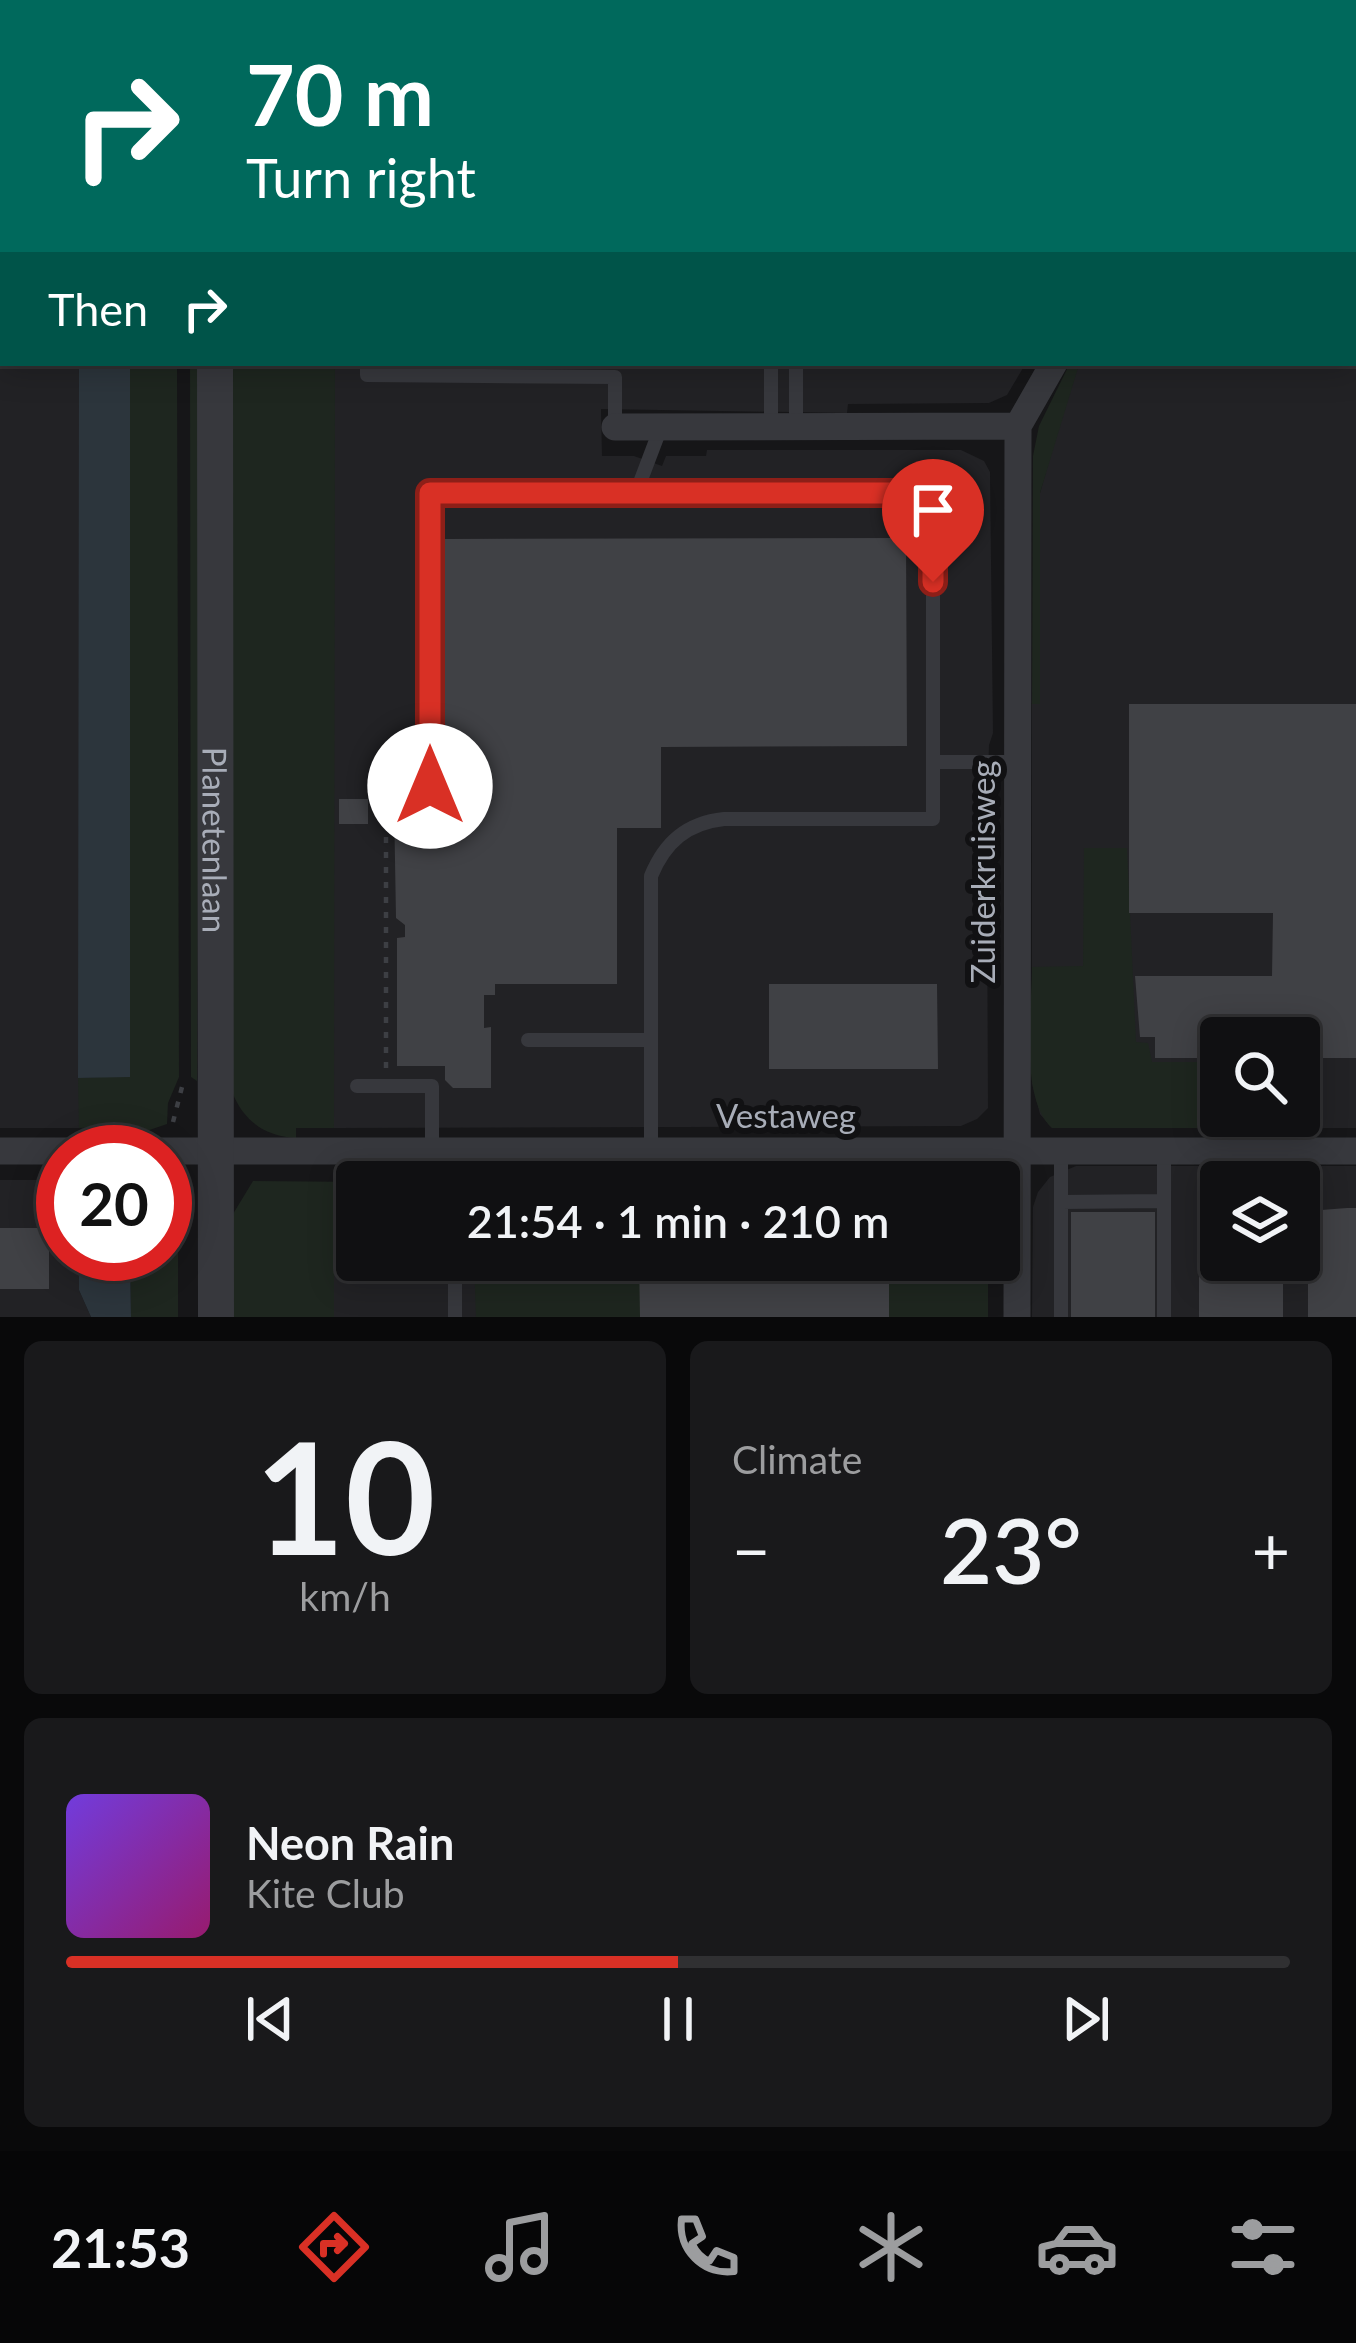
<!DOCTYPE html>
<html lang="en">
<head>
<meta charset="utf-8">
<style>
	body { margin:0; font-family:Lato,sans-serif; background:#19191b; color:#f1f3f6; height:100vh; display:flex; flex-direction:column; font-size:45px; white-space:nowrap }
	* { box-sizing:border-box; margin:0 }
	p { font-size:39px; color:#9c9d9f }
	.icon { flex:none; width:66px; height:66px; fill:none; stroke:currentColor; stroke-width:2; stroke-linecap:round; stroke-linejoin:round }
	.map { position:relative; height:1317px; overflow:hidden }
	.drawer { display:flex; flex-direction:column; gap:24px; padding:24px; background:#09090a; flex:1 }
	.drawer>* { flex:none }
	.guide { position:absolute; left:0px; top:0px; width:1356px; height:366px; box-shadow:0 6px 30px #0003,0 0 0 3px #303032; background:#00695c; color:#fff; overflow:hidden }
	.tools { position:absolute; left:1200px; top:1017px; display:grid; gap:24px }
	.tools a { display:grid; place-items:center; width:120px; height:120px; border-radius:12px; background:#101012; box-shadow:0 6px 30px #0003,0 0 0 3px #303032; font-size:60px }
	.speed { position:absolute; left:36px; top:1125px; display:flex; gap:24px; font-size:60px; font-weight:700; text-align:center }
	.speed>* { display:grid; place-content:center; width:156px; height:156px; border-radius:50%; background:#101012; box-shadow:0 6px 30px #0003,0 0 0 3px #303032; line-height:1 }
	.speed .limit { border:18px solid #d22; background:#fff; color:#111 }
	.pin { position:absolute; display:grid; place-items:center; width:102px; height:102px; color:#fff; margin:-123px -51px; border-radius:50% 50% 50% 0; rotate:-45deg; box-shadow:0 0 12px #0007 }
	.pin .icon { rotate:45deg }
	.me { position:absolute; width:132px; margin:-66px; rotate:0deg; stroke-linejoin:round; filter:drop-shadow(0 0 9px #0008) }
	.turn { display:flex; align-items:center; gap:42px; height:252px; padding:0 48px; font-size:54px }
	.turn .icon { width:156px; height:156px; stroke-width:2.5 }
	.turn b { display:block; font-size:84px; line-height:102px }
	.then { display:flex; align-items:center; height:114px; padding:0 48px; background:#0003; gap:24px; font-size:45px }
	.big { font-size:90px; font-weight:600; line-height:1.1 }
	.drawer .tile { flex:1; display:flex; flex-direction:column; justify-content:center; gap:18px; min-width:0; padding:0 42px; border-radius:18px; background:#19191b }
	.drawer .dial { align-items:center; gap:0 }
	.dial b { font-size:156px; line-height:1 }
	.song { display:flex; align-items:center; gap:36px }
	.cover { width:144px; height:144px; border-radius:18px; background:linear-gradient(135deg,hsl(260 70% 55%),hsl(320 70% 35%)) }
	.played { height:12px; border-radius:6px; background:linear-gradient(90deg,#d93025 50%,#303032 50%) }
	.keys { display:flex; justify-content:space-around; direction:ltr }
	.heat { display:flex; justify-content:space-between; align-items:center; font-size:66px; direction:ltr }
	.drawer .tiles { flex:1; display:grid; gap:24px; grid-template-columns:1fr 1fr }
	.tile:last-child { grid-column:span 2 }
	.trip { position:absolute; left:336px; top:1161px; width:684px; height:120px; border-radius:12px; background:#101012; box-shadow:0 6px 30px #0003,0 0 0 3px #303032; font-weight:600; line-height:120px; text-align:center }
	.tabs { display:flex; height:192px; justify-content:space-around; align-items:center; background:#060607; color:#9c9d9f }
	.tabs .icon { width:84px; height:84px }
	.tabs .current { color:#d93025 }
	.tabs b { font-size:54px; color:#f1f3f6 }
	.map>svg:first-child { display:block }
</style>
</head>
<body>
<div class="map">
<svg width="1356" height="1317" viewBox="0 0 1356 1317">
	<rect width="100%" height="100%" fill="#161618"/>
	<path fill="#222225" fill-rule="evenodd" d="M0,0H79L3,3V363H79V1128H0Z
		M335,0H1170V3H335Z
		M1207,0H1356V1128H1052L1040,1114L1032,1083V704L1040,703V493L1073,376L1078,368L1104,369L1105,363H1353V3ZM1221,1038H1299V1116H1221Z
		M334,363H1026L1007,395L989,403L848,404L847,413L601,409L602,456H634L662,466L666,456H706L707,450H961L984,461L990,472L993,733L989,745L988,779L993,791V880L987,881L988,1108L977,1119L961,1126L334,1128Z
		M1076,1166H1356V1317H1032L1033,1207L1038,1192L1050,1177ZM1221,1182H1299V1260H1221Z
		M0,1180H63V1254H79V1290L91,1317H0Z
		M357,1184V1260H988V1317H334V1197Z"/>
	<path fill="#1e261f" d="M130,363H177L179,1077L168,1103L167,1124L132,1136L128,1126L79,1128L78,1078L130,1076Z
		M190,363H200L197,1081L191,1077Z
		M230,363H335L334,1128H296V1138C264,1136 244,1121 232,1092Z
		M1070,363H1078V368L1040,493V704H1032L1033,456L1039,426Z
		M1084,848H1127L1136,1042L1148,1043L1152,1062H1211L1212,1128H1052C1019,1098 1032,1010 1032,967L1083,966Z
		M165,1174L166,1199L178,1230V1317H131L130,1254H165Z
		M253,1181L365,1182H357L334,1197V1317H231L233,1214Z
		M474,1260H988V1317H476Z"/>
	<path fill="#2c353c" d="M79,363H130V1077L78,1078Z
		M79,1254H130L131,1317H91L79,1290Z"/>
	<path fill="#404145" d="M906,538L907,746L661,747V828H617V984H495V995H484V1028L491,1027V1088H453L445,1080V1066H397V938L405,937V925L396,918L394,803H445V539Z
		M1129,704H1356V1058H1299V1038H1221V1058H1155V1037H1140L1135,976H1272L1273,913H1129Z
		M339,799H368V824H339Z
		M769,984H937L938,1069H769Z
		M1347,1208H1356V1317H1308V1211Z
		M1199,1211H1221V1260H1283V1317H1199Z
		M1071,1212H1155V1317H1071Z
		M0,1228H49V1289H0Z
		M639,1260H889V1317H640Z"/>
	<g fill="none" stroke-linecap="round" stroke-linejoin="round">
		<path stroke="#3d3f44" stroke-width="4.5" stroke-dasharray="6 9" stroke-linecap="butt" d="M386,1068V804
			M173,1122L182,1087
			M173,1175V1194L182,1222"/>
		<path stroke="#37383d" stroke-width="14" d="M368,3V0
			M1353,153H1356
			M1353,278H1356
			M367,363V375L615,377V427
			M796,363V427
			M771,426V363
			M636,493L661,427
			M933,762H1018
			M387,786H430V493H933V819H724C687,823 665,842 651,876V1152
			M528,1040H651
			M357,1086H432V1152
			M1061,1151V1317
			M1164,1151V1317
			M455,1182V1152
			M1061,1202L1164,1201
			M455,1260V1317"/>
		<path stroke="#37383d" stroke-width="27" d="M1193,0V3
			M615,427L1018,426
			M0,1151H1356
			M1017,1317L1018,426L1054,363"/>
		<g stroke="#37383d" stroke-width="36">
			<path d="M215,0V3"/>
			<path id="s1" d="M215,363L216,1317"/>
		</g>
	</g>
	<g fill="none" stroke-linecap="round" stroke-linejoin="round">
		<defs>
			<path id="route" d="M430,786V493H933V582"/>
		</defs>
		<use href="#route" stroke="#8d1f18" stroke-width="30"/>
		<use href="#route" stroke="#d93025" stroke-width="21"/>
	</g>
	<g text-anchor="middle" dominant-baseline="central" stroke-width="12" stroke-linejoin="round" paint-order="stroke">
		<g font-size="33" fill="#a8adb8" stroke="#111113">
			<text stroke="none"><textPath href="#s1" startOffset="477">Planetenlaan</textPath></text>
			<text transform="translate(982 872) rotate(-90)">Zuiderkruisweg</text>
			<text x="786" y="1115">Vestaweg</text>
		</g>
	</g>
</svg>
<div class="tools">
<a><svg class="icon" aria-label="search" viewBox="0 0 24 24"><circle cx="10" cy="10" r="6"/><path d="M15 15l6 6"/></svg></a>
<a><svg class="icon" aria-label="layers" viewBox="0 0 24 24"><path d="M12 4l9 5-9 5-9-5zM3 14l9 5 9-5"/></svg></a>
</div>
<div class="speed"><div class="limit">20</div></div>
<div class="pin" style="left:933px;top:582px;background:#d93025"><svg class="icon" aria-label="arrive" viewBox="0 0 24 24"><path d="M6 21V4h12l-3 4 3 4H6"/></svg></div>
<svg class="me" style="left:430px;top:786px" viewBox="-20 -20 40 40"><circle r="19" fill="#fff"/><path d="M0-13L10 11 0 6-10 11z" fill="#d93025"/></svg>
<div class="trip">21:54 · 1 min · 210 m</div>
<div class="guide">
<div class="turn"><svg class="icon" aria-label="right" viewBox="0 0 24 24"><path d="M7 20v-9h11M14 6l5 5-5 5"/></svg><div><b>70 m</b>Turn right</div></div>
<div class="then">Then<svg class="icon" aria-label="right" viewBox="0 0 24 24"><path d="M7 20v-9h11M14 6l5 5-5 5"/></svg></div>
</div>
</div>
<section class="drawer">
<div class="tiles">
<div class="tile dial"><b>10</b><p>km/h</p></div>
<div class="tile"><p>Climate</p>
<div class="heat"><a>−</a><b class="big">23°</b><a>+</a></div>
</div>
<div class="tile">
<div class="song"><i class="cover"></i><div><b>Neon Rain</b><p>Kite Club</p></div></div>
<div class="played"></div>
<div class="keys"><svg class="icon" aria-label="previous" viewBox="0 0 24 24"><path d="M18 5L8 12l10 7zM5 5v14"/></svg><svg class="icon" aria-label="pause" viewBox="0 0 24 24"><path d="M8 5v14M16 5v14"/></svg><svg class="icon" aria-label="next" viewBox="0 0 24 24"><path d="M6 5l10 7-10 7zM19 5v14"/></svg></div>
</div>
</div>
</section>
<nav class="tabs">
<b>21:53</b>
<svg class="icon current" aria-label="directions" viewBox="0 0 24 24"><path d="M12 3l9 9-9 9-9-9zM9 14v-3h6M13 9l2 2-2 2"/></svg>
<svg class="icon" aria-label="music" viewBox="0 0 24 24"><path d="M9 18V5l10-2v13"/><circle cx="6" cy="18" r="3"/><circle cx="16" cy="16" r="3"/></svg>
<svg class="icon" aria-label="phone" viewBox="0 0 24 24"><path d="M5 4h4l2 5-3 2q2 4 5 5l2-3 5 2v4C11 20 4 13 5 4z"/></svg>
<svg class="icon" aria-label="climate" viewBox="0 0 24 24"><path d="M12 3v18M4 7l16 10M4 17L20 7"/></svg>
<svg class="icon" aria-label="car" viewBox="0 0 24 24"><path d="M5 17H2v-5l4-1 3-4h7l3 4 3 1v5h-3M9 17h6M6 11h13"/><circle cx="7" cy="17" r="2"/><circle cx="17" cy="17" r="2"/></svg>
<svg class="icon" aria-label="filters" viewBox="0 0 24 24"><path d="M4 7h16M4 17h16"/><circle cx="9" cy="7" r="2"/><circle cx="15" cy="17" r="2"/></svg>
</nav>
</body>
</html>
